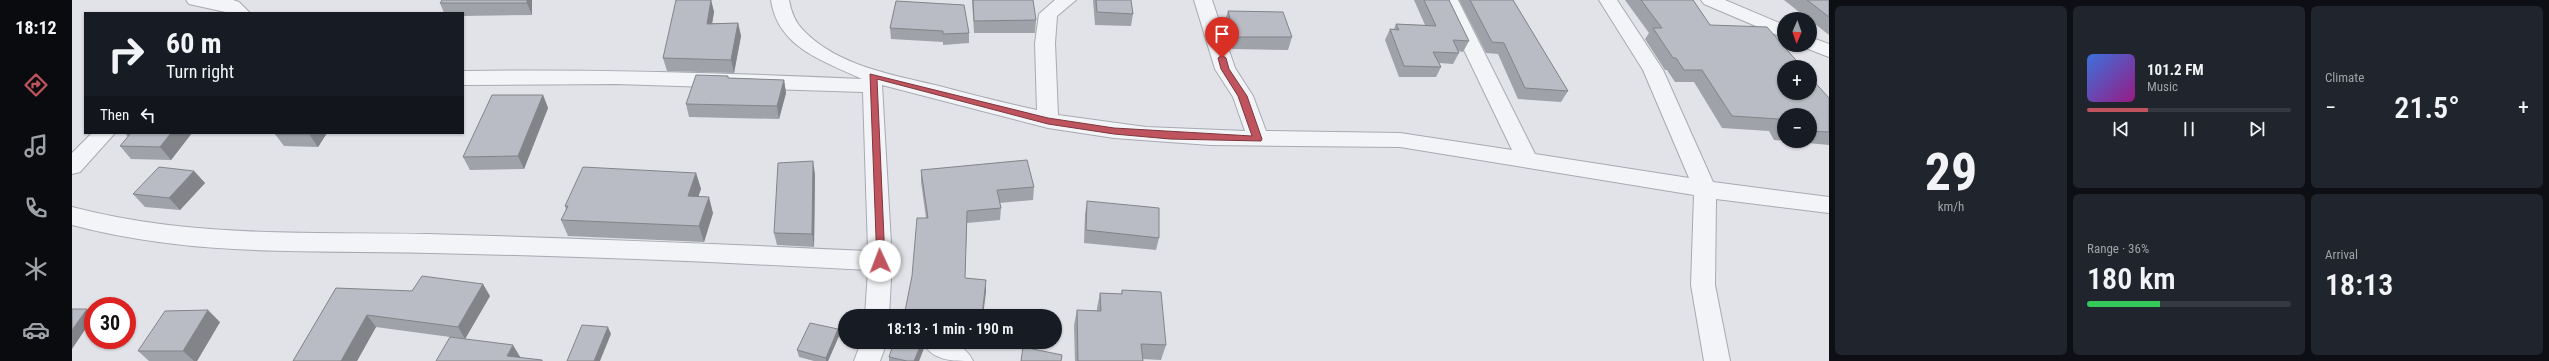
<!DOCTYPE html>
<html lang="en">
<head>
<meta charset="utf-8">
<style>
	body { margin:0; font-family:"Roboto Condensed",sans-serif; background:#20242c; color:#f1f3f6; height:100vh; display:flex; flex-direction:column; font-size:15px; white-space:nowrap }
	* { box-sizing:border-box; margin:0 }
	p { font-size:13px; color:#9ea1a6 }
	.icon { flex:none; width:22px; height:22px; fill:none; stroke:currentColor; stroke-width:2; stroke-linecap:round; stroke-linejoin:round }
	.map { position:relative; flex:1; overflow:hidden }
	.side { display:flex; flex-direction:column; gap:6px; padding:6px; background:#0d0f14; width:720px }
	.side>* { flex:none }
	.guide { position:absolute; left:12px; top:12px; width:380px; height:122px; border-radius:0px; box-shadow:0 1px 3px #0004; background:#171b24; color:#f1f3f6; overflow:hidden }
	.needle { width:26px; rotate:182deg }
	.fabs { position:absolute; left:1705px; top:12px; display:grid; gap:8px }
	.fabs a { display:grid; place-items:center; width:40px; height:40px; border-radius:50%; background:#171b24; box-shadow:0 1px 3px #0004; font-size:20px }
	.speed { position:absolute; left:12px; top:297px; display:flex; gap:8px; font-size:20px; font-weight:700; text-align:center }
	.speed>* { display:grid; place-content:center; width:52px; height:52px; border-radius:50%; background:#171b24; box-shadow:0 1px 3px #0004; line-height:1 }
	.speed .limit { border:6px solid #d22; background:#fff; color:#111 }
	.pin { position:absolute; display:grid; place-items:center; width:34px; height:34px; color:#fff; margin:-41px -17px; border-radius:50% 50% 50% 0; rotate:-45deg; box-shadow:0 0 4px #0007 }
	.pin .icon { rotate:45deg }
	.me { position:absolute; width:44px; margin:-22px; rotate:358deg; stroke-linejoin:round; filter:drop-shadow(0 0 3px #0008) }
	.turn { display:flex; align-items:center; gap:14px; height:84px; padding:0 16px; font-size:18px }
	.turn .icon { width:52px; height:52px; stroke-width:2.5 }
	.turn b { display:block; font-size:28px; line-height:34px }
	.then { display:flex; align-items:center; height:38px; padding:0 16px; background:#0003; gap:8px; font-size:15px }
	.big { font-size:30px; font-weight:600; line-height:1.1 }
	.side .card { flex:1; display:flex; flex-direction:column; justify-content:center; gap:6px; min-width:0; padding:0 14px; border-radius:6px; background:#20242c }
	.side .dial { align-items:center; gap:0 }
	.dial b { font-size:52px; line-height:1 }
	.song { display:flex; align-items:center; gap:12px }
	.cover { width:48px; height:48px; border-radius:6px; background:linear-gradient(135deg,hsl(220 70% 55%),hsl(310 70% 35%)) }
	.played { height:4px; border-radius:2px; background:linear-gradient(90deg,#bf545f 30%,#363941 30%) }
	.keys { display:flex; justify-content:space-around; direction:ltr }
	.heat { display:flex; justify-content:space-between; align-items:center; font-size:22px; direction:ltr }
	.charge { height:6px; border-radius:3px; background:linear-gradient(90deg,#34c759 36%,#363941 0) }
	.side .tiles { flex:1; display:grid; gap:6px; grid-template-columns:repeat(3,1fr) }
	.card:first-child { grid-row:span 2 }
	.trip { position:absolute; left:766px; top:309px; width:224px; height:40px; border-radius:20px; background:#171b24; box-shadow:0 1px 3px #0004; font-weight:600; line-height:40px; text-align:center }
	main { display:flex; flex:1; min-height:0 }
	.menu { display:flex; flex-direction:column; width:72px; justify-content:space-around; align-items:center; background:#090b0e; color:#9ea1a6 }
	.menu .icon { width:28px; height:28px }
	.menu .active { color:#bf545f }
	.menu b { font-size:18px; color:#f1f3f6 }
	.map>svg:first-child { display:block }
</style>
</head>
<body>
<main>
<nav class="menu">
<b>18:12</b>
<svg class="icon active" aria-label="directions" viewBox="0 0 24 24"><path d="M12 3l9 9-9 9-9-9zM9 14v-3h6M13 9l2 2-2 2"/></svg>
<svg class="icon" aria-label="music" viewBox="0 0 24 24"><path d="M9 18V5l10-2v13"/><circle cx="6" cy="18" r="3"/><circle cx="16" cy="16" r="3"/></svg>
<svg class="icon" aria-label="phone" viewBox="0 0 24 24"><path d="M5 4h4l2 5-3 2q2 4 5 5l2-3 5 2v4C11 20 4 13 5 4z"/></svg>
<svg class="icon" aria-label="climate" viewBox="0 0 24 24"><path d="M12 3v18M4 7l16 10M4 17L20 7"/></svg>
<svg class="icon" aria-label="car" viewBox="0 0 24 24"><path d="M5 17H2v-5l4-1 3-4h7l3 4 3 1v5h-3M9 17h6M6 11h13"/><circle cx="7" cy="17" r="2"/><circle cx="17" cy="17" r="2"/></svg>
</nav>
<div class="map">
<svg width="1757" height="361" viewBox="0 0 1757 361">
	<rect width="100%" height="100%" fill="#e1e3e8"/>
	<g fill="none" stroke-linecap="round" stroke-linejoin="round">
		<defs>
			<path id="minor" d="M114,0H161L167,2L178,13H158L117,4Z
				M699,0H717C719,11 723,22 731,30C765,66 822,75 867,86C900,95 933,103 965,110L963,43L967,14L983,0H1004L985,16L983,43L986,115L1074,127L1173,131L1161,97L1143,69L1122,0H1140L1163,68L1181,96L1194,131L1328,133L1440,150L1368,0H1386L1463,154L1617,178L1571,70L1527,0H1545L1591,70L1641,182L1757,197V213L1644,199L1643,285L1658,361H1632L1619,285L1622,195L1328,147L1138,145L1042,138L976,128L810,85L820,261L817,316H793L796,270C650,262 504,256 359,253C236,250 120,257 0,225V207C118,238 234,232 355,234C502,238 649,244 796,251L791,92L544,84L391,85V71C524,69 657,73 790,79C752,61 706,48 699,0Z
				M1629,0H1653L1712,25V38L1632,4Z
				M1738,37L1757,44V57L1731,47L1730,45H1738Z
				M20,133H43L8,172L0,174V153Z
				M789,342H815L808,361H782Z
				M850,342C871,342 890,339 901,361C879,361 861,361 850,342Z"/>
		</defs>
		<use href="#minor" stroke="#a7aab2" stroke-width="2"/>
		<use href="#minor" fill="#f3f4f7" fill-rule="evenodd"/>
	</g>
	<path fill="#9fa2a9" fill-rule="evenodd" d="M460,0V15L391,16V13H372L368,3Z
		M612,0H639L642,12L640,23H666L669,36L662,73L595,71L591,58Z
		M900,0H961L964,20L963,33H902Z
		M1021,0H1059L1061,14L1059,26L1023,25Z
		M1342,0H1377L1397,41L1391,52L1386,51L1387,53L1381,64L1367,63L1369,67L1364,77H1327L1313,40L1318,29H1322L1324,24L1353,25Z
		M1387,0H1441L1496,91L1489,102L1446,99L1426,54L1414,53Z
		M1553,0H1621L1638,25L1757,98V145L1702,140L1697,131L1650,128L1622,82H1603L1595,70H1593L1573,39L1577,33ZM1712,115H1738V141H1712Z
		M1712,0H1757V35L1738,20V19H1736Z
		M824,1L897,33V43L871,45V42L819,39L818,28Z
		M1156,11L1220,37L1216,50L1160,49L1152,24Z
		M656,78L712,80L714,93L707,119L617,117L614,104Z
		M471,95L476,108L452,169L398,170L391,157Z
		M53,133H120L99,160L59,159L48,146L56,137Z
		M203,133H255L246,147L212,146L203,134Z
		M849,170L962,187L961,200L927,203L929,208L928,220L895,223L893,278L914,280V292L840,276L854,218L849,182Z
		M122,171L133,183L108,210L73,207L61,194Z
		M624,173L629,189L626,196L641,213L632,242L496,236L489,220L494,210L493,206Z
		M743,174L742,247L705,245L702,233Z
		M1015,201L1087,238L1084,250L1012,243L1013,214Z
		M264,288L418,296L393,339L304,327L285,361H221Z
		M1050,290L1094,345L1089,360L1070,359L1071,361H1003L1002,325L1005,310L1025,311V308L1028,293L1049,294Z
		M148,322L125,361H77L66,351Z
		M766,329L767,336L756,361H742L727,357L725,350Z
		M852,348L847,361H817V357Z"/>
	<path fill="#828489" d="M455,0H460V15L455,3Z
		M639,0L642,12L638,36L635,24Z
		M666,23L669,36L662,73L659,60Z
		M712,80L714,93L707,119L705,106Z
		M471,95L476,108L452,169L446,156Z
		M99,133H120L99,160L88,147Z
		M238,133H255L246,147L237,134Z
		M741,161L743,174L742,247L740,234Z
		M122,171L133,183L108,210L97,198Z
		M624,173L629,189L621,212L616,196Z
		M637,197L641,213L632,242L627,226Z
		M914,280V292L911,316H910Z
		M411,284L418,296L393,339L386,327Z
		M15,309L21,314V318L0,349V330Z
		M136,310L148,322L125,361H122L111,351Z
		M295,315L304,327L285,361H269Z
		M536,327L539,334L528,361H522Z
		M766,329L767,336L756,361H754V358Z
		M850,342H852V348L847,361H842Z
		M441,345L450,360L435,356Z"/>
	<path fill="#b9bcc4" stroke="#828489" d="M370,0H455V3H368Z
		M604,0H639L635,24L666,23L659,60L591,58Z
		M901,0H961L964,20L902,21Z
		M1024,0H1059L1061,14L1025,12Z
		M1352,0H1377L1397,41L1381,40L1387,53L1361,52L1369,67L1332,66L1318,29L1327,30L1324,24L1364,26Z
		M1398,0H1441L1496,91L1453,88L1432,43L1420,42Z
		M1569,0H1621L1638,25L1695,27L1730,67H1712V93H1738V77L1757,98V132L1738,131V115H1712V127L1707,119L1660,116L1630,70H1612L1604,58H1601L1581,28H1590Z
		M1735,0H1757V17Z
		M824,1L892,5L897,33L871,34V31L818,28Z
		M1156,11L1211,12L1220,37H1163Z
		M624,75L656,76V78L712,80L705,106L614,104Z
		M420,95H471L446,156L391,157Z
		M59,133H99L88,147L48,146Z
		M203,133H238L237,134H203Z
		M955,160L962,187L925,190L929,208L895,211L893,278L914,280L910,316H832L840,276L845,218H856L849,170Z
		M741,161L740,234L702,233L706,163Z
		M87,167L122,171L97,198L61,194Z
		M511,167L624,173L616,196L637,197L627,226L489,220L496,206H493Z
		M1015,201L1087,208V238L1014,230Z
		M350,276L411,284L386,327L295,315L269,361H270H221L264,288L340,291Z
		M1050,290L1089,292L1094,345L1069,344L1071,361H1006L1005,310L1029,311L1028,293L1050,294Z
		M0,309H15L0,330Z
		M136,310L111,351H66L93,311Z
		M738,323L766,329L754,358L725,350Z
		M510,325L536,327L522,361H495Z
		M378,337L441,345L435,356L470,360V361H364Z
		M822,342H850L842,361H835L817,357Z
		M951,347L990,355L989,361H949Z"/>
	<path fill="#bf545f" stroke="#7c373e" d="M1150,55L1154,58L1157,69L1175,96L1190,139L1189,141L1098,139L1042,134L976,124L805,79L813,261L812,264H805L798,74L976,118L1042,128L1180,136L1166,96L1149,69L1146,58Z"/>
</svg>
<div class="fabs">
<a><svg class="needle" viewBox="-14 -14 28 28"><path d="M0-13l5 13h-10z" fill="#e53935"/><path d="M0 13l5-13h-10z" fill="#9ea1a6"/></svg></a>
<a>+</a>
<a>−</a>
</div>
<div class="speed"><div class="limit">30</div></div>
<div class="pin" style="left:1150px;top:58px;background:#d93025"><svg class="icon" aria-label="arrive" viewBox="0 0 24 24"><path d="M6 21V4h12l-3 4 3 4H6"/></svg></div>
<svg class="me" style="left:808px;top:261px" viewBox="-20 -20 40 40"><circle r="19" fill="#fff"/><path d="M0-13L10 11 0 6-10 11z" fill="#bf545f"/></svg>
<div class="trip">18:13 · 1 min · 190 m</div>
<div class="guide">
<div class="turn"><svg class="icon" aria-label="right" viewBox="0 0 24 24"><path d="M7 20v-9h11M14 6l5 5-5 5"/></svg><div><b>60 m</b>Turn right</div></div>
<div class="then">Then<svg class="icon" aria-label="left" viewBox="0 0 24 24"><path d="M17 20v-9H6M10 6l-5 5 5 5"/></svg></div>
</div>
</div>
<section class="side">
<div class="tiles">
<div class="card dial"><b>29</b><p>km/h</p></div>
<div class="card">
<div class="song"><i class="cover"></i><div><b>101.2 FM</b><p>Music</p></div></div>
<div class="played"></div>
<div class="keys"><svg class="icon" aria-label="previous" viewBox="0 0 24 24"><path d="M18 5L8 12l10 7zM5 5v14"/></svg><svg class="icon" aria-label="pause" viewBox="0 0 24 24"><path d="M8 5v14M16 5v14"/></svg><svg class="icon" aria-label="next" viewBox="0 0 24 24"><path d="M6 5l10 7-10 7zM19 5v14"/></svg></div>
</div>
<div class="card"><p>Climate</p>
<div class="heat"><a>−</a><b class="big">21.5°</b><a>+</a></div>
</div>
<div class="card"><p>Range · 36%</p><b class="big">180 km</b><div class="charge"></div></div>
<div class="card"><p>Arrival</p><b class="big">18:13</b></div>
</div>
</section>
</main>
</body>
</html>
